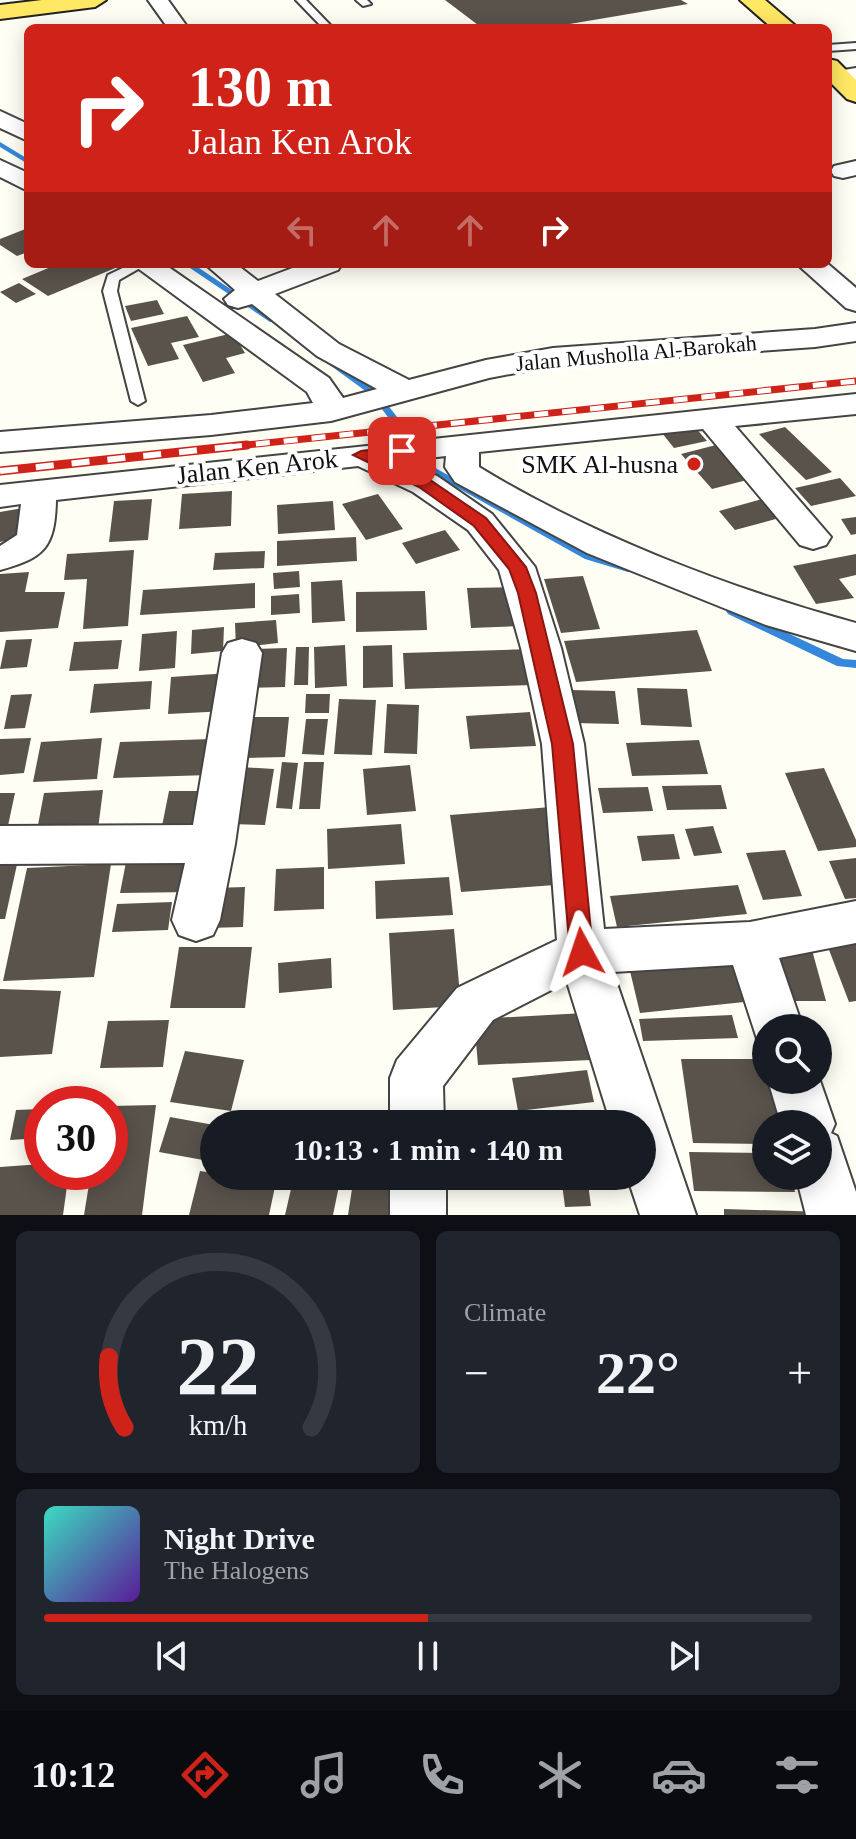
<!DOCTYPE html>
<html lang="en">
<head>
<meta charset="utf-8">
<style>
	body { margin:0; font-family:"Times New Roman",serif; background:#20242c; color:#f1f3f6; height:100vh; display:flex; flex-direction:column; font-size:30px; white-space:nowrap }
	* { box-sizing:border-box; margin:0 }
	p { font-size:26px; color:#9ea1a6 }
	.icon { flex:none; width:44px; height:44px; fill:none; stroke:currentColor; stroke-width:2; stroke-linecap:round; stroke-linejoin:round }
	.map { position:relative; height:1215px; overflow:hidden }
	.side { display:flex; flex-direction:column; gap:16px; padding:16px; background:#0d0f14; flex:1 }
	.side>* { flex:none }
	.top-card { position:absolute; left:24px; top:24px; width:808px; height:244px; border-radius:12px; box-shadow:0 4px 20px #0003; background:#cf231a; color:#fff; overflow:hidden }
	.buttons { position:absolute; left:752px; top:1014px; display:grid; gap:16px }
	.buttons a { display:grid; place-items:center; width:80px; height:80px; border-radius:50%; background:#171b24; box-shadow:0 4px 20px #0003; font-size:40px }
	.speed { position:absolute; left:24px; top:1086px; display:flex; gap:16px; font-size:40px; font-weight:700; text-align:center }
	.speed>* { display:grid; place-content:center; width:104px; height:104px; border-radius:50%; background:#171b24; box-shadow:0 4px 20px #0003; line-height:1 }
	.speed .limit { border:12px solid #d22; background:#fff; color:#111 }
	.pin { position:absolute; display:grid; place-items:center; width:68px; height:68px; color:#fff; margin:-34px; border-radius:16px; box-shadow:0 4px 12px #0006 }
	.me { position:absolute; width:88px; margin:-44px; rotate:355deg; stroke-linejoin:round; filter:drop-shadow(0 0 6px #0008) }
	.turn { display:flex; align-items:center; gap:28px; height:168px; padding:0 32px; font-size:36px }
	.turn .icon { width:104px; height:104px; stroke-width:2.5 }
	.turn b { display:block; font-size:56px; line-height:68px }
	.lanes { display:flex; align-items:center; height:76px; padding:0 32px; background:#0003; justify-content:center; gap:40px; direction:ltr }
	.lanes .off { opacity:.35 }
	.big { font-size:60px; font-weight:600; line-height:1.1 }
	.side .widget { flex:1; display:flex; flex-direction:column; justify-content:center; gap:12px; min-width:0; padding:0 28px; border-radius:12px; background:#20242c }
	.side .dial { align-items:center; gap:0 }
	.dial svg { height:208px; overflow:visible; fill:none; stroke:#363941; stroke-width:7; stroke-linecap:round; text-anchor:middle }
	.dial text { fill:#f1f3f6; stroke:none }
	.song { display:flex; align-items:center; gap:24px }
	.cover { width:96px; height:96px; border-radius:12px; background:linear-gradient(135deg,hsl(170 70% 55%),hsl(270 70% 35%)) }
	.played { height:8px; border-radius:4px; background:linear-gradient(90deg,#cf231a 50%,#363941 50%) }
	.keys { display:flex; justify-content:space-around; direction:ltr }
	.heat { display:flex; justify-content:space-between; align-items:center; font-size:44px; direction:ltr }
	.side .tiles { flex:1; display:grid; gap:16px; grid-template-columns:1fr 1fr }
	.widget:last-child { grid-column:span 2 }
	.trip { position:absolute; left:200px; top:1110px; width:456px; height:80px; border-radius:40px; background:#171b24; box-shadow:0 4px 20px #0003; font-weight:600; line-height:80px; text-align:center }
	.menu { display:flex; height:128px; justify-content:space-around; align-items:center; background:#090b0e; color:#9ea1a6 }
	.menu .icon { width:56px; height:56px }
	.menu .on { color:#cf231a }
	.menu b { font-size:36px; color:#f1f3f6 }
	.map>svg:first-child { display:block }
</style>
</head>
<body>
<div class="map">
<svg width="856" height="1215" viewBox="0 0 856 1215">
	<rect width="100%" height="100%" fill="#fffef4"/>
	<g fill="none" stroke-linecap="round" stroke-linejoin="round">
		<path fill="#3487da" fill-rule="evenodd" d="M0,142L28,159V164L0,147Z
			M184,264H193L277,320L276,322H270Z
			M330,358L377,391L437,469L593,555L632,565L633,568L632,571L628,572L585,559L431,473L371,395L327,363V359Z
			M732,607L843,659L856,660V668L837,666L728,614L726,611L728,608Z"/>
	</g>
	<path fill="#5a534c" d="M445,0H681L688,4L546,28H482Z
		M28,228V252L17,256L0,245V239Z
		M58,264H125L48,296L22,279Z
		M19,283L36,294L16,303L0,292Z
		M157,300L164,314L131,321L125,306Z
		M187,316L199,337L171,343L179,359L148,366L131,328Z
		M233,333L245,353L226,358L235,373L203,382L183,345Z
		M694,426L707,441L674,448L662,433Z
		M785,427L832,472L806,480L759,434Z
		M716,445L747,480L712,489L681,454Z
		M840,478L856,496L811,506L795,488Z
		M232,491L231,526L179,529L182,494Z
		M378,494L403,529L366,540L342,504Z
		M766,498L783,517L735,530L719,511Z
		M152,499L148,540L109,542L114,501Z
		M333,501L335,530L278,534L277,505Z
		M23,508V537L0,542V512Z
		M856,517V534L851,535L841,519Z
		M445,530L460,550L416,564L402,543Z
		M356,537L357,561L277,566V541Z
		M134,550L128,626L83,629L87,579L64,580L67,554Z
		M265,551L264,568L213,570L215,553Z
		M856,554V575L839,579L854,598L816,604L793,566Z
		M299,571L300,587L274,589L273,573Z
		M29,572L25,592H65L58,628L0,632V574Z
		M583,576L600,629L561,633L544,579Z
		M342,580L345,621L312,623L311,582Z
		M255,583V608L140,615L143,590Z
		M518,587L524,626L471,628L467,588Z
		M425,591L427,630L356,632V592Z
		M299,594L300,613L271,615V596Z
		M276,620L278,643L236,648L235,623Z
		M224,627L223,651L191,654L192,630Z
		M697,630L712,671L576,682L564,641Z
		M177,631L175,668L139,671L142,634Z
		M32,639L27,667L0,669L6,640Z
		M122,640L118,669L69,671L74,642Z
		M345,645L347,686L315,688L314,647Z
		M392,645L393,687L363,688V646Z
		M296,647H309L308,685H294Z
		M287,648L285,687L248,688L251,649Z
		M530,649L535,685L405,689L403,653Z
		M229,673L227,711L168,714L171,677Z
		M152,681L150,709L90,713L94,684Z
		M637,688L687,689L692,727L641,725Z
		M570,690L615,691L619,724L573,723Z
		M32,694L25,728L4,729L11,695Z
		M306,694H330L329,713H305Z
		M339,699L376,700L372,755L334,754Z
		M387,704L419,705L417,754L384,753Z
		M530,712L536,746L470,749L466,716Z
		M249,717H289L285,757L244,758Z
		M306,719H328L324,755L302,754Z
		M31,738L24,773L0,775V739Z
		M102,738L97,779L33,782L41,742Z
		M212,739L209,775L113,778L120,742Z
		M699,740L708,774L632,776L626,743Z
		M282,762L298,763L292,809L276,808Z
		M304,762H324L320,809H299Z
		M410,765L416,811L367,815L363,769Z
		M241,767L274,769L265,825L230,824Z
		M824,768L856,840V847L818,851L785,773Z
		M721,785L727,809L667,810L662,786Z
		M648,787L653,811L603,813L598,788Z
		M103,790L97,837L35,841L44,793Z
		M169,791H208L201,836H160Z
		M0,793H15L6,835H0Z
		M551,807L568,884L461,892L450,815Z
		M401,824L405,864L328,869L327,829Z
		M713,826L722,853L694,856L685,829Z
		M674,834L680,859L642,861L637,836Z
		M785,850L802,896L763,900L746,853Z
		M196,856L191,892L120,893L127,857Z
		M856,858V898L845,899L829,861Z
		M18,860L5,919H0V861Z
		M111,864L94,977L3,981L27,868Z
		M324,867V909L274,911L276,869Z
		M449,877L453,915L376,919L375,881Z
		M738,885L747,914L617,927L610,896Z
		M245,887L243,927L208,928L213,888Z
		M172,902L168,930L112,932L117,904Z
		M856,926V1001L849,1002L821,929Z
		M454,929L461,1006L393,1010L389,933Z
		M809,939L826,1001H788L772,940Z
		M179,947H252L245,1008H170Z
		M748,955L763,1000L640,1013L629,967Z
		M331,958L332,988L279,993L278,963Z
		M0,989L61,991L52,1054L0,1057Z
		M584,1013L591,1060L478,1065L474,1019Z
		M732,1015L738,1038L643,1041L639,1019Z
		M169,1020L163,1067L100,1068L108,1021Z
		M185,1051L244,1060L231,1111L170,1102Z
		M681,1059H766V1080H777L785,1124H766V1144L693,1143Z
		M587,1070L594,1102L518,1111L512,1078Z
		M156,1105L142,1215H84L91,1172H110V1106Z
		M42,1109V1138L10,1140L16,1110Z
		M597,1114L598,1124H524L523,1118Z
		M170,1117L214,1125V1162L159,1152Z
		M689,1152L766,1153V1176H792L795,1192L694,1191Z
		M42,1164V1172H69L63,1215H0V1167Z
		M200,1171L214,1173V1176L276,1182L269,1215H189Z
		M294,1176H341L333,1215H285Z
		M354,1176L393,1180L389,1215H348Z
		M561,1176H587L591,1206L565,1207Z
		M724,1209L826,1212L827,1215H724Z"/>
	<g fill="none" stroke-linecap="round" stroke-linejoin="round">
		<defs>
			<path id="service" d="M296,0H306L333,28H323Z
				M356,0H367L371,4L363,6Z
				M856,43V49L828,51V45Z
				M131,264H147L119,280L117,291L145,401L138,405L131,401L103,291L108,275Z"/>
			<path id="minor" d="M148,0H168L188,28H168Z
				M856,68V80L839,83L828,77L831,72Z
				M0,111L28,124V141L0,128Z
				M0,160L28,173V191L0,177Z
				M856,161V175L843,178L834,176L831,171L834,166Z
				M132,264H164L329,378L343,398L377,389L317,356L252,304L238,308L228,305L224,299L235,290L205,264H236L258,281L303,264H342L338,270L275,294L339,344L409,380L486,360L553,348L815,329L856,323V341L815,347L553,366L489,378L331,421L211,435L0,452V432L211,415L313,403L307,392Z
				M797,264H828L856,288V311L846,308Z
				M856,394V414L735,426L831,537L826,545L813,549L800,545L703,429L479,452V467C590,535 731,589 856,623V651L766,625L587,553L455,482L445,467L446,456L402,461L437,476L492,514L535,567L561,648L584,744L604,929L750,922L856,901V943L779,958L803,1028H766V1048L759,1045L733,965L613,972L696,1215H640L627,1176H642V1124H611L567,982L493,1020L443,1086L444,1124H390V1078L397,1060L457,988L557,940L542,744L521,648L499,570L468,530L413,492L358,466L56,500C55,548 44,558 0,570V546L17,535L21,504L0,507V485Z
				M242,639L256,643L262,653L235,844L220,920L213,935L196,941L179,935L172,920L185,863L0,864V826L193,825L222,653L228,643Z
				M818,1075L835,1124L831,1133L837,1136L856,1192V1215H806L796,1176H818V1124H781L768,1080H818Z
				M390,1176H446V1215H390Z"/>
			<path id="primary" d="M42,0H106L95,7L0,19V5Z
				M740,0H765L798,28H772Z
				M828,59L837,61L856,80V102L847,99L828,80Z"/>
		</defs>
		<use href="#service" stroke="#444" stroke-width="4"/>
		<use href="#minor" stroke="#444" stroke-width="4"/>
		<use href="#primary" stroke="#222" stroke-width="4"/>
		<use href="#service" fill="#fff" fill-rule="evenodd"/>
		<use href="#minor" fill="#fff" fill-rule="evenodd"/>
		<use href="#primary" fill="#ffe864" fill-rule="evenodd"/>
		<defs>
			<path id="rail-far1" d="M228,447L856,381"/>
			<path id="rail" d="M0,471L247,445"/>
		</defs>
		<use href="#rail-far1" stroke="#cf231a" stroke-width="7"/>
		<use href="#rail" stroke="#cf231a" stroke-width="9"/>
		<use href="#rail-far1" stroke="#fff" stroke-width="5" stroke-dasharray="14" stroke-linecap="butt"/>
		<use href="#rail" stroke="#fff" stroke-width="6" stroke-dasharray="18" stroke-linecap="butt"/>
	</g>
	<path fill="#cf231a" stroke="#871711" stroke-width="2" d="M402,446L410,451L408,454L381,458L430,480L486,518L526,567L536,593L573,744L593,952L590,960L582,963L573,960L570,952L552,744L518,593L509,569L474,526L419,487L353,455L361,451Z"/>
	<circle fill="#cf231a" stroke="#fff" stroke-width="3" cx="694" cy="464" r="8"/>
	<g text-anchor="middle" dominant-baseline="central" stroke-width="8" stroke-linejoin="round" paint-order="stroke">
		<g font-size="22" fill="#111" stroke="#fff">
			<text transform="translate(636 353) rotate(-5)">Jalan Musholla Al-Barokah</text>
		</g>
		<g font-size="26" fill="#111" stroke="#fff" text-anchor="end">
			<text x="678" y="464">SMK Al-husna</text>
		</g>
		<g font-size="26" fill="#111" stroke="#fff">
			<text transform="translate(257 467) rotate(-6)">Jalan Ken Arok</text>
		</g>
	</g>
</svg>
<div class="buttons">
<a><svg class="icon" aria-label="search" viewBox="0 0 24 24"><circle cx="10" cy="10" r="6"/><path d="M15 15l6 6"/></svg></a>
<a><svg class="icon" aria-label="layers" viewBox="0 0 24 24"><path d="M12 4l9 5-9 5-9-5zM3 14l9 5 9-5"/></svg></a>
</div>
<div class="speed"><div class="limit">30</div></div>
<div class="pin" style="left:402px;top:451px;background:#d93025"><svg class="icon" aria-label="arrive" viewBox="0 0 24 24"><path d="M6 21V4h12l-3 4 3 4H6"/></svg></div>
<svg class="me" style="left:582px;top:952px" viewBox="-20 -20 40 40"><path d="M0-17L14 15 0 8-14 15z" fill="#cf231a" stroke="#fff" stroke-width="4"/></svg>
<div class="trip">10:13 · 1 min · 140 m</div>
<div class="top-card">
<div class="turn"><svg class="icon" aria-label="right" viewBox="0 0 24 24"><path d="M7 20v-9h11M14 6l5 5-5 5"/></svg><div><b>130 m</b>Jalan Ken Arok</div></div>
<div class="lanes"><svg class="icon off" aria-label="left" viewBox="0 0 24 24"><path d="M17 20v-9H6M10 6l-5 5 5 5"/></svg><svg class="icon off" aria-label="ahead" viewBox="0 0 24 24"><path d="M12 20V5M6 11l6-6 6 6"/></svg><svg class="icon off" aria-label="ahead" viewBox="0 0 24 24"><path d="M12 20V5M6 11l6-6 6 6"/></svg><svg class="icon" aria-label="right" viewBox="0 0 24 24"><path d="M7 20v-9h11M14 6l5 5-5 5"/></svg></div>
</div>
</div>
<section class="side">
<div class="tiles">
<div class="widget dial"><svg viewBox="0 0 100 80">
<path d="M14 69A42 42 0 1 1 86 69"/>
<path d="M14 69A42 42 0 0 1 8 42" stroke="#cf231a"/>
<text x="50" y="56" font-size="32" font-weight="700">22</text>
<text x="50" y="72" font-size="11">km/h</text>
</svg></div>
<div class="widget"><p>Climate</p>
<div class="heat"><a>−</a><b class="big">22°</b><a>+</a></div>
</div>
<div class="widget">
<div class="song"><i class="cover"></i><div><b>Night Drive</b><p>The Halogens</p></div></div>
<div class="played"></div>
<div class="keys"><svg class="icon" aria-label="previous" viewBox="0 0 24 24"><path d="M18 5L8 12l10 7zM5 5v14"/></svg><svg class="icon" aria-label="pause" viewBox="0 0 24 24"><path d="M8 5v14M16 5v14"/></svg><svg class="icon" aria-label="next" viewBox="0 0 24 24"><path d="M6 5l10 7-10 7zM19 5v14"/></svg></div>
</div>
</div>
</section>
<nav class="menu">
<b>10:12</b>
<svg class="icon on" aria-label="directions" viewBox="0 0 24 24"><path d="M12 3l9 9-9 9-9-9zM9 14v-3h6M13 9l2 2-2 2"/></svg>
<svg class="icon" aria-label="music" viewBox="0 0 24 24"><path d="M9 18V5l10-2v13"/><circle cx="6" cy="18" r="3"/><circle cx="16" cy="16" r="3"/></svg>
<svg class="icon" aria-label="phone" viewBox="0 0 24 24"><path d="M5 4h4l2 5-3 2q2 4 5 5l2-3 5 2v4C11 20 4 13 5 4z"/></svg>
<svg class="icon" aria-label="climate" viewBox="0 0 24 24"><path d="M12 3v18M4 7l16 10M4 17L20 7"/></svg>
<svg class="icon" aria-label="car" viewBox="0 0 24 24"><path d="M5 17H2v-5l4-1 3-4h7l3 4 3 1v5h-3M9 17h6M6 11h13"/><circle cx="7" cy="17" r="2"/><circle cx="17" cy="17" r="2"/></svg>
<svg class="icon" aria-label="filters" viewBox="0 0 24 24"><path d="M4 7h16M4 17h16"/><circle cx="9" cy="7" r="2"/><circle cx="15" cy="17" r="2"/></svg>
</nav>
</body>
</html>
